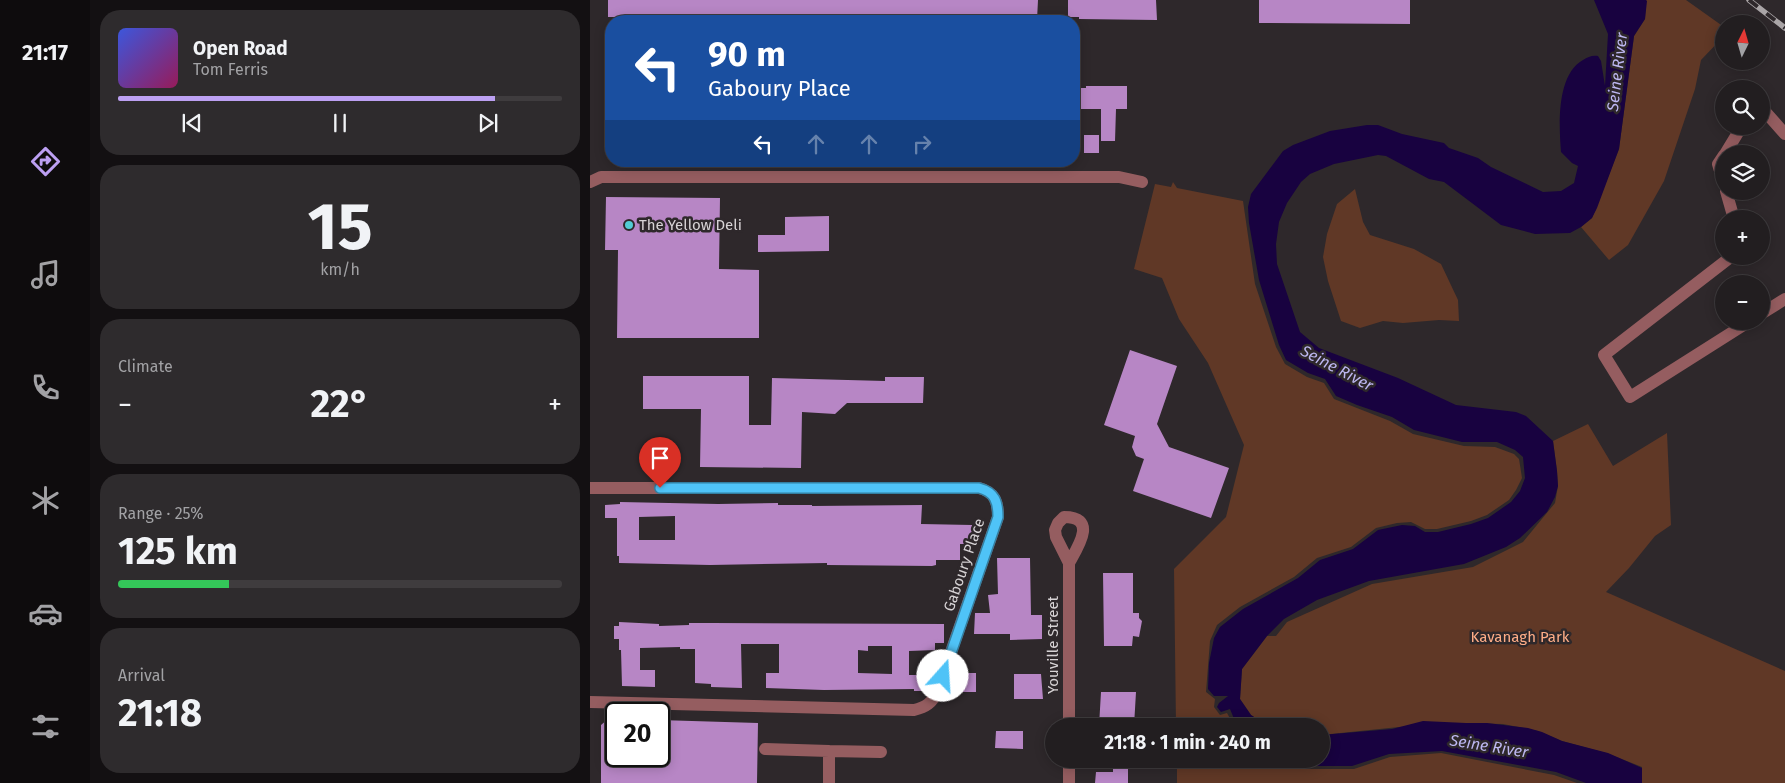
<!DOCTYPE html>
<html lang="en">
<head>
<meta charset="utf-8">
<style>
	body { margin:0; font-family:"Fira Sans",sans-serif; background:#2e2b2d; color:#f1f3f6; height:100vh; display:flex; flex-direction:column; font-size:19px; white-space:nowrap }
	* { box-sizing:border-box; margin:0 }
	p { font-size:16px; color:#a2a2a5 }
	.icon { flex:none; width:28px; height:28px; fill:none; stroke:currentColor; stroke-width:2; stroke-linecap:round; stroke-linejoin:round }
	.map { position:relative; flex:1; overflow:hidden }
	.details { display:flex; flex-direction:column; gap:10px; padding:10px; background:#131012; width:500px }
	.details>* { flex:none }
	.top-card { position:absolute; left:15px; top:15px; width:475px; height:152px; border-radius:20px; box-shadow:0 2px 12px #0003,0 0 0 1px #3f3c3e; background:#1a4fa0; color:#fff; overflow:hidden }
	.needle { width:32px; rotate:5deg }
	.fabs { position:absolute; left:1125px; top:15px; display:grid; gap:10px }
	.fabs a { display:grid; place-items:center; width:55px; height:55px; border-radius:50%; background:#221e20; box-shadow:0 2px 12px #0003,0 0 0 1px #3f3c3e; font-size:25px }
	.speed { position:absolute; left:15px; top:702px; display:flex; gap:10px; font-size:25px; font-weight:700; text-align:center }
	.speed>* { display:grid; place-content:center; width:65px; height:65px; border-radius:50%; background:#221e20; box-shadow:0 2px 12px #0003,0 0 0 1px #3f3c3e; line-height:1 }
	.speed .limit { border:2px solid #111; border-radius:8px; background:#fff; color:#111 }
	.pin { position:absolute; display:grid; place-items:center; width:42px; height:42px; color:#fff; margin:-51px -21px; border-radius:50% 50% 50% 0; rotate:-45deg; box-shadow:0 0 5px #0007 }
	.pin .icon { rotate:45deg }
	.me { position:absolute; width:55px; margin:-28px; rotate:19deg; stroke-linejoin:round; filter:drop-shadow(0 0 4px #0008) }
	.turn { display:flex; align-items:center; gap:18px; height:105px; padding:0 20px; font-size:22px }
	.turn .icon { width:65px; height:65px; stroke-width:2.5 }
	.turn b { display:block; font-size:35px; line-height:42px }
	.lanes { display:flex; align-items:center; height:48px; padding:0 20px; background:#0003; justify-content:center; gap:25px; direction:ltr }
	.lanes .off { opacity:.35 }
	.big { font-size:38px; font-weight:700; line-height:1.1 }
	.details .tile { flex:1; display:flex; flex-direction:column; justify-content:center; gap:8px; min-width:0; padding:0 18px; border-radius:20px; background:#2e2b2d }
	.details .dial { align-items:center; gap:0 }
	.dial b { font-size:65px; line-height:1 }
	.song { display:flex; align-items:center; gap:15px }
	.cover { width:60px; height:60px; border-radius:8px; background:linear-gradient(135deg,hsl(230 70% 55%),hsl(330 70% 35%)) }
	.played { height:5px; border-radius:2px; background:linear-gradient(90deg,#bca0f2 85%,#3f3c3e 85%) }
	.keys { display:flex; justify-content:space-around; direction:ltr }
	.heat { display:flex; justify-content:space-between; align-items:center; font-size:28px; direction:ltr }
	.charge { height:8px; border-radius:4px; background:linear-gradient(90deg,#34c759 25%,#3f3c3e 0) }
	.trip { position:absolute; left:455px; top:718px; width:285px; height:50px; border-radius:25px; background:#221e20; box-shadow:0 2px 12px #0003,0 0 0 1px #3f3c3e; font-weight:700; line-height:50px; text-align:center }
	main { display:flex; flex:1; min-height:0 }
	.menu { display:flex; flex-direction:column; width:90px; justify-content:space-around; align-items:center; background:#0e0c0d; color:#a2a2a5 }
	.menu .icon { width:35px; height:35px }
	.menu .selected { color:#bca0f2 }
	.menu b { font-size:22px; color:#f1f3f6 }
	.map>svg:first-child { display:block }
</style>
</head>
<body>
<main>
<nav class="menu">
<b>21:17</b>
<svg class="icon selected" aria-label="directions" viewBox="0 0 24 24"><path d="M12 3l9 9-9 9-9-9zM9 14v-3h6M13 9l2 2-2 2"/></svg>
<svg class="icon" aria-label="music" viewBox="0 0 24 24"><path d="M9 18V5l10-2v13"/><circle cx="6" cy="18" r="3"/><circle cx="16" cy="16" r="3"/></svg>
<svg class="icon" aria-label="phone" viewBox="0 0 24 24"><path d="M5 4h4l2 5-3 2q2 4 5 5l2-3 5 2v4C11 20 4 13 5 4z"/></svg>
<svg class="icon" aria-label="climate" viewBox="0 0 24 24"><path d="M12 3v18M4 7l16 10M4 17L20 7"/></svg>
<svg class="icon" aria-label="car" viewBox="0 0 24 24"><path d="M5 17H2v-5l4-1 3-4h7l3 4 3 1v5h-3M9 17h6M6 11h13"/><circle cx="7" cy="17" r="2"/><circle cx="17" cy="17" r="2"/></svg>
<svg class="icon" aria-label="filters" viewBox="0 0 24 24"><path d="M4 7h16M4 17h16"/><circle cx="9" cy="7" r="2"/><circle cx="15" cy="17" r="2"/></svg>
</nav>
<section class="details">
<div class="tile">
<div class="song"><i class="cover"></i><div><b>Open Road</b><p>Tom Ferris</p></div></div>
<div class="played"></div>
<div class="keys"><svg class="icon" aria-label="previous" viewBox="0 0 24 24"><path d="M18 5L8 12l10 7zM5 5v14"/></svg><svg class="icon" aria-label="pause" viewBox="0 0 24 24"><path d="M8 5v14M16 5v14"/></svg><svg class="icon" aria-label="next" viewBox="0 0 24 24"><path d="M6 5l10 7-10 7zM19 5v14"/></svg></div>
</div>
<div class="tile dial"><b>15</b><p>km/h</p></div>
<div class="tile"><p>Climate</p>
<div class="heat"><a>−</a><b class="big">22°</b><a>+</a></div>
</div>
<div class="tile"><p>Range · 25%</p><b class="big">125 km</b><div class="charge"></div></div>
<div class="tile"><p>Arrival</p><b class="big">21:18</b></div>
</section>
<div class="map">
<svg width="1195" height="783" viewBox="0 0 1195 783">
	<rect width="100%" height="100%" fill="#2e282b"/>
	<path fill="#603826" d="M1056,0H1096L1134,27V36L1111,60L1105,89L1074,181L1038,245L1019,260L991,227L1002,218L1029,149L1044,36L1055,19Z
		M583,182L587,188L653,201L665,284L686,347L695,364L717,377L734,383L744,399L800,421L823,434L874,446L905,447L924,454L929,459L932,478L926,490L919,500L897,515L881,521L847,529H835L821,522L807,523L786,528L761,547L727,558L704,577L650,607L627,625L620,641L616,692L625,699L624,707L630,715L637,713L644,726H586L584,569L636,517L654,445L618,363L589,319L572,278L544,269L565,184L581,187Z
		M765,189L773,222L780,235L824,249L851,264L868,300L869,321L849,320L813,323L793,321L770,328L751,321L738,281L733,257L737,234L747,204Z
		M998,424L1023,466L1077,433L1081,525L1065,536L1039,568L1016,592L1195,671V783H1052V767L1019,754L972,741L948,731L913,724L870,723L809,727L731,735V726H678L661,715L650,699L652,669L677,636H686L697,622L782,584L883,567L933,542L965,503L968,486L967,471L963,441Z
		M851,753L964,775L987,783H587V759H684L695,766L706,769H764L800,757Z"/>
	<path fill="#180240" d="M1004,0H1056L1057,1L1055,19L1044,36L1029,149L1007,208L1002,218L991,227L980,233L945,234L911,225L854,182L839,179L796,156L788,155L744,164L720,174L711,182L697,203L689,222L686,244L687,264L710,332L729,348L808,378L866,405L926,412L936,416L963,441L967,471L968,486L965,497L957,512L930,538L916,547L874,564L779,581L727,600L694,619L677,636L652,669L650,699L661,715L678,726H647L640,709L631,712L627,707L629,703L638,696H624L618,689L619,663L624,638L630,627L653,609L708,578L730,560L763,549L788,530L812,525L825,526L835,532H848L881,524L898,518L921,502L930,491L935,478L933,457L925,450L907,442H872L824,430L802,417L767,405L746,396L735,379L718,373L696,360L689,345L669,280L659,223L658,207L661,194L693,151L703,145L740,131L777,125H788L812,134L854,143L859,148L888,158L901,167L953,192L971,191L984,183L988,166L982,163L971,152C969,126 966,75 993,60C998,57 1002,55 1008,56L1011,61L1015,86L1018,34Z
		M833,721L876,723H897L938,728L952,732L972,741L1018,753L1052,768V783H996L966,772L852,751L799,754L762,766H709L691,759H731V735L802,729Z"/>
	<path fill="#b786c5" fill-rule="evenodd" d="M18,0H448L447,20L406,19V21H390V19L94,20L50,17H18Z
		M478,0H566L567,20L489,19V17H478Z
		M669,0H820V24L669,23Z
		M496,86H537V109H526L525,141H511V109H484V88H496Z
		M494,135H509V153H494Z
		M16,197L130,198L129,269L169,270V338H27L28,250H15Z
		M239,216V251L168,252V235H195V217Z
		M540,350L587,366L567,424L579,447L639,468L621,518L543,491L554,459L546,456L542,447L545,436L514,425Z
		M53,376H159V425H181L182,378L295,381V377H334L333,403H257L245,414L212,412L211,468L110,467L111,409H53Z
		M30,502L128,504L188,503V505H222V506L332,505L331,524L382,525V544H370V560H346V565L342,566L237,565V563L120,565L29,563V556H27V518H15V505L30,504ZM85,516V540H49V517Z
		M407,558H440L441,615H452V639L420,640V634H384L385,613H400L398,595L408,594Z
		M513,573H543V613H549V618L552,621L549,637L543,636L542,646H514Z
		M29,622L69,624V626L99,625V623H122L354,624V643H345V650L319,651V675H341V685L338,691H324V689L234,690L176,688V673H189V644H151L152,688L121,687V684L105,683V649H90V647L50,648V670H65V687L32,686L31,650H29V639H24V626H29ZM278,646H302V674L268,673V650L278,651Z
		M367,673H386V692H367Z
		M424,674H451L453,699H424Z
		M511,692H546L544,726H509Z
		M18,719H26V756H69V720L168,723L167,783H11V725Z
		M406,731H433V749L405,748Z
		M523,759H538V783H505L506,772H523Z"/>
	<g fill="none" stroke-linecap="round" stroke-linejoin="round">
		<path stroke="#955d60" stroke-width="12" d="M1171,107L1195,134
			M1135,154L1152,126
			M1134,155L1128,164L1134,184
			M0,182L11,177H529L552,182
			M1136,191L1144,219
			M1142,256L1014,355L1040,397L1160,321
			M1171,314L1195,299
			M0,488H389C405,492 408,502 408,517L347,692C342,703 336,707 324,710L0,702
			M479,726V563L466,537L465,530L468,523L474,517C508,517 488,547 479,563
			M175,749L239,751
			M239,783V751L291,752
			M479,783V759"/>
		<defs>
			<path id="rail" d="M1159,0L1195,28"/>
		</defs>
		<use href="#rail" stroke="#aaa5a7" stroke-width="5.5"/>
		<use href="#rail" stroke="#2e282b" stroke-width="4" stroke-dasharray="11" stroke-linecap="butt"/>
	</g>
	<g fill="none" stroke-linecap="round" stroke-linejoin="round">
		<defs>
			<path id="route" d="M70,488H389C405,492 408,502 408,517L353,676"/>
		</defs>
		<use href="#route" stroke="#337fa1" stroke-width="12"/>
		<use href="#route" stroke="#4fc3f7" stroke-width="9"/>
	</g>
	<circle fill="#52ccd5" stroke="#2e282b" stroke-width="2" cx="39" cy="225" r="5"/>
	<g text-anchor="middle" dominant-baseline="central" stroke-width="5" stroke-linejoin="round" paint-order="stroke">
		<g font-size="15" fill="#d7d3d5" stroke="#2e282b" text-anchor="start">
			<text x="49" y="225">The Yellow Deli</text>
		</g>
		<g font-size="15" fill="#d7d3d5" stroke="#2e282b">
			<text transform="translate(374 565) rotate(-71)">Gaboury Place</text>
			<text transform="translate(463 645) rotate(-90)">Youville Street</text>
		</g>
		<g font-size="15" fill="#fead87" stroke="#2e282b">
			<text x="930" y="637">Kavanagh Park</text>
		</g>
		<g font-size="16" font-style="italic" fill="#bdb7f1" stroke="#2e282b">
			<text transform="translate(1027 72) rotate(-83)">Seine River</text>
			<text transform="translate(747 368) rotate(28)">Seine River</text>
			<text transform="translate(899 746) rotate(9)">Seine River</text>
		</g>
	</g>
</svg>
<div class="fabs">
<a><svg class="needle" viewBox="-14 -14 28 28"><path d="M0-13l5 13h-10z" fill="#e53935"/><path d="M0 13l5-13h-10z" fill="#a2a2a5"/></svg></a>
<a><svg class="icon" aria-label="search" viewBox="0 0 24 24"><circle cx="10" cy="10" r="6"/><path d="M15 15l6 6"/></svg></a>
<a><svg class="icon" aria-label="layers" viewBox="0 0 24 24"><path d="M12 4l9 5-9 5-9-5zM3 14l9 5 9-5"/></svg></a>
<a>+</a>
<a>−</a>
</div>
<div class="speed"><div class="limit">20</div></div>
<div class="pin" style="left:70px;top:488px;background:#d93025"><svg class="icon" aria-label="arrive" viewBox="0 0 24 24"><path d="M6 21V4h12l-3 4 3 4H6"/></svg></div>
<svg class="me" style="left:353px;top:676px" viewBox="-20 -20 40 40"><circle r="19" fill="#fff"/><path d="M0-13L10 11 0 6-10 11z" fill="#4fc3f7"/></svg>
<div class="trip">21:18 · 1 min · 240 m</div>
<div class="top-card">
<div class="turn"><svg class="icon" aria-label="left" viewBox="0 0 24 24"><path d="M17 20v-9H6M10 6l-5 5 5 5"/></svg><div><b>90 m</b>Gaboury Place</div></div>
<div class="lanes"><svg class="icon" aria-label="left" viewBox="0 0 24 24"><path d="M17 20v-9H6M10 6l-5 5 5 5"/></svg><svg class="icon off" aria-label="ahead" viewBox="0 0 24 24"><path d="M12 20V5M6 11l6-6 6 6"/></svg><svg class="icon off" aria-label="ahead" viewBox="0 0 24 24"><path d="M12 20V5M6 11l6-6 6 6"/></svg><svg class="icon off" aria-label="right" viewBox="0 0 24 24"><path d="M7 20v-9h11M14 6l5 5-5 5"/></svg></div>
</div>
</div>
</main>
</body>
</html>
